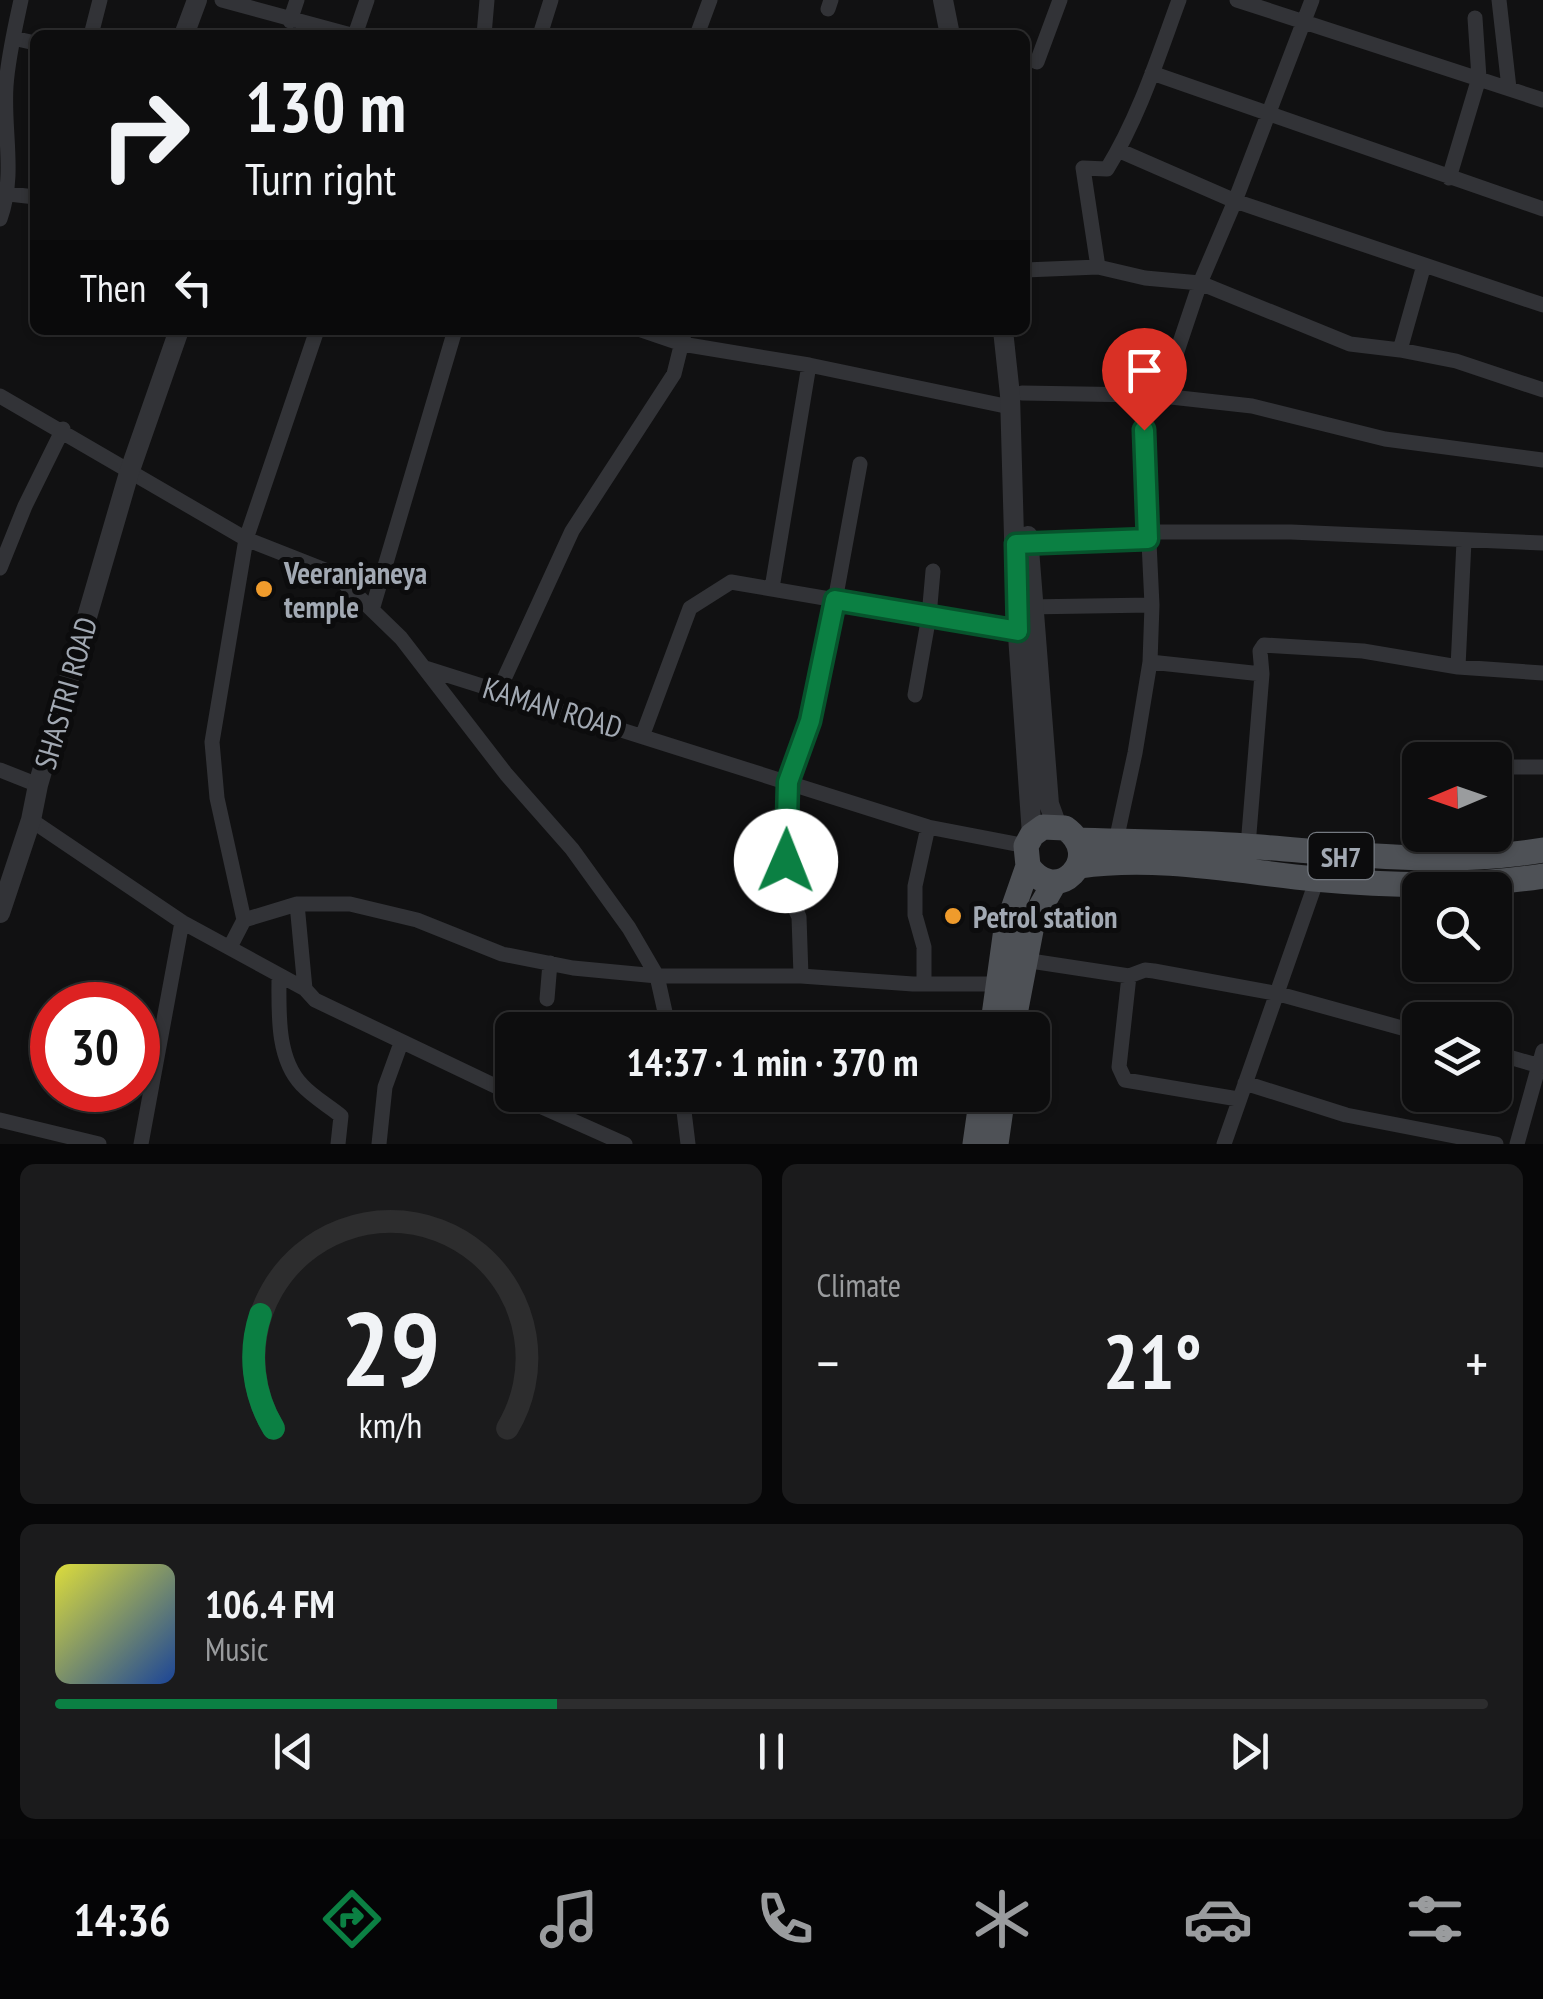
<!DOCTYPE html>
<html lang="en">
<head>
<meta charset="utf-8">
<style>
	body { margin:0; font-family:"PT Sans Narrow",sans-serif; background:#1b1b1c; color:#f1f3f6; height:100vh; display:flex; flex-direction:column; font-size:38px; white-space:nowrap }
	* { box-sizing:border-box; margin:0 }
	p { font-size:32px; color:#9a9c9e }
	.icon { flex:none; width:55px; height:55px; fill:none; stroke:currentColor; stroke-width:2; stroke-linecap:round; stroke-linejoin:round }
	.map { position:relative; height:1144px; overflow:hidden }
	.drawer { display:flex; flex-direction:column; gap:20px; padding:20px; background:#070708; flex:1 }
	.drawer>* { flex:none }
	.hud { position:absolute; left:30px; top:30px; width:1000px; height:305px; border-radius:15px; box-shadow:0 2px 8px #0004,0 0 0 2px #2d2d2e; background:#0d0d0e; color:#f1f3f6; overflow:hidden }
	.needle { width:65px; rotate:268deg }
	.fabs { position:absolute; left:1402px; top:742px; display:grid; gap:20px }
	.fabs a { display:grid; place-items:center; width:110px; height:110px; border-radius:15px; background:#0d0d0e; box-shadow:0 2px 8px #0004,0 0 0 2px #2d2d2e; font-size:50px }
	.speed { position:absolute; left:30px; top:982px; display:flex; gap:20px; font-size:50px; font-weight:700; text-align:center }
	.speed>* { display:grid; place-content:center; width:130px; height:130px; border-radius:50%; background:#0d0d0e; box-shadow:0 2px 8px #0004,0 0 0 2px #2d2d2e; line-height:1 }
	.speed .limit { border:15px solid #d22; background:#fff; color:#111 }
	.pin { position:absolute; display:grid; place-items:center; width:85px; height:85px; color:#fff; margin:-102px -42px; border-radius:50% 50% 50% 0; rotate:-45deg; box-shadow:0 0 10px #0007 }
	.pin .icon { rotate:45deg }
	.me { position:absolute; width:110px; margin:-55px; rotate:1deg; stroke-linejoin:round; filter:drop-shadow(0 0 8px #0008) }
	.turn { display:flex; align-items:center; gap:35px; height:210px; padding:0 50px; font-size:45px }
	.turn .icon { width:130px; height:130px; stroke-width:2.5 }
	.turn b { display:block; font-size:70px; line-height:85px }
	.then { display:flex; align-items:center; height:95px; padding:0 50px; background:#0003; gap:20px; font-size:38px }
	.big { font-size:75px; font-weight:700; line-height:1.1 }
	.drawer .tile { flex:1; display:flex; flex-direction:column; justify-content:center; gap:15px; min-width:0; padding:0 35px; border-radius:15px; background:#1b1b1c }
	.drawer .dial { align-items:center; gap:0 }
	.dial svg { height:260px; overflow:visible; fill:none; stroke:#2d2d2e; stroke-width:7; stroke-linecap:round; text-anchor:middle }
	.dial text { fill:#f1f3f6; stroke:none }
	.song { display:flex; align-items:center; gap:30px }
	.cover { width:120px; height:120px; border-radius:15px; background:linear-gradient(135deg,hsl(60 70% 55%),hsl(220 70% 35%)) }
	.played { height:10px; border-radius:5px; background:linear-gradient(90deg,#0b8043 35%,#2d2d2e 35%) }
	.keys { display:flex; justify-content:space-around; direction:ltr }
	.heat { display:flex; justify-content:space-between; align-items:center; font-size:55px; direction:ltr }
	.drawer .tiles { flex:1; display:grid; gap:20px; grid-template-columns:1fr 1fr }
	.tile:last-child { grid-column:span 2 }
	.trip { position:absolute; left:495px; top:1012px; width:555px; height:100px; border-radius:15px; background:#0d0d0e; box-shadow:0 2px 8px #0004,0 0 0 2px #2d2d2e; font-weight:700; line-height:100px; text-align:center }
	.menu { display:flex; height:160px; justify-content:space-around; align-items:center; background:#050506; color:#9a9c9e }
	.menu .icon { width:70px; height:70px }
	.menu .current { color:#0b8043 }
	.menu b { font-size:45px; color:#f1f3f6 }
	.map>svg:first-child { display:block }
</style>
</head>
<body>
<div class="map">
<svg width="1543" height="1144" viewBox="0 0 1543 1144">
	<rect width="100%" height="100%" fill="#111112"/>
	<g fill="none" stroke-linecap="round" stroke-linejoin="round">
		<path stroke="#323337" stroke-width="15" d="M222,0L351,35
			M1237,0L1543,100
			M1499,0L1509,88
			M828,9L831,0
			M290,21L297,0
			M91,35L100,0
			M355,35L367,0
			M484,35L487,0
			M540,35L551,0
			M697,35L710,0
			M13,38L35,43
			M1037,62L1060,0
			M1152,73L1543,209
			M1118,150L1235,201L1543,305
			M1449,178L1479,78L1475,18
			M9,194L35,197
			M0,219C16,174 3,132 6,86C8,57 15,28 21,0
			M1098,267L1083,168L1107,169C1139,117 1158,57 1179,0
			M1025,270L1098,267L1145,278L1200,283L1350,344L1400,350L1456,361L1543,390
			M641,330L682,344L809,365L1010,407
			M1400,350L1424,265
			M1022,393L1142,395L1152,605L1150,662L1135,753L1116,841
			M1142,395L1162,396L1200,283L1235,201L1312,0
			M0,396L246,539L335,574L401,638L506,774L572,849L629,928L657,976L669,1030
			M1162,396L1252,406L1385,439L1543,460
			M1147,532H1291L1543,543
			M1020,544L1148,539
			M0,568L25,506L63,429
			M772,588L809,365
			M1026,607L1152,605
			M372,610L455,330
			M1150,662L1262,674
			M1458,667L1464,541
			M425,668L928,827L1026,846
			M499,690L572,531L674,374L685,330
			M915,695L929,616L933,571
			M643,734L690,608L731,582L1018,631
			M1506,767H1543
			M0,770L38,785
			M31,820L182,922L305,989L315,1000L512,1094
			M1248,846L1262,674L1260,651L1264,645L1363,651L1458,667L1543,673
			M297,904L305,989
			M244,920L217,798L212,742L246,539L317,330
			M230,947L244,920L297,904H350L417,920L502,954L573,968L657,976H801L913,984H998
			M1024,960L1129,976L1145,970L1154,971L1279,994L1420,1033
			M279,976C279,1011 276,1058 302,1085C313,1097 329,1106 341,1116L338,1144
			M801,976L799,917L787,891L788,782L811,721L820,683L860,464
			M1129,976L1119,1067L1125,1080L1238,1099
			M924,984V947L915,915V886L928,827
			M547,999L550,963
			M1495,1053L1540,1066
			M1245,1083L1346,1115L1496,1144
			M515,1095L625,1144
			M682,1095L688,1144
			M0,1120L99,1144
			M141,1144L182,922
			M379,1144L385,1087L401,1043
			M1224,1144L1317,879
			M1517,1144L1543,1051"/>
		<path stroke="#323337" stroke-width="20" d="M943,0L950,35
			M184,35L197,0
			M1003,330L1010,395L1016,607L1032,835
			M1028,536L1049,804L1057,826
			M0,913L31,820L38,785L129,473L179,330"/>
		<path stroke="#4e5156" stroke-width="25" d="M1078,840C1134,842 1190,842 1246,846C1345,853 1443,867 1543,850
			M1079,866C1157,855 1236,871 1314,879C1391,886 1467,888 1543,876
			M992,1030L1006,929L1028,866L1026,846L1032,835L1043,827L1065,828C1106,857 1056,908 1028,866
			M1012,1030L1033,920L1055,882
			M975,1144L982,1095
			M996,1144L1003,1095"/>
	</g>
	<g fill="none" stroke-linecap="round" stroke-linejoin="round">
		<defs>
			<path id="route" d="M786,861L788,782L810,721L835,600L1018,631L1016,544L1148,539L1144,430"/>
		</defs>
		<use href="#route" stroke="#07532c" stroke-width="25"/>
		<use href="#route" stroke="#0b8043" stroke-width="18"/>
	</g>
	<g fill="#ef9b2c" stroke="#0c0c0d" stroke-width="4">
		<circle cx="264" cy="589" r="10"/>
		<circle cx="953" cy="916" r="10"/>
	</g>
	<g text-anchor="middle" dominant-baseline="central" stroke-width="10" stroke-linejoin="round" paint-order="stroke">
		<rect fill="#0c0c0d" stroke="#757a81" stroke-width="2.5" x="1308.5" y="833" width="65" height="46" rx="8"/>
		<g font-size="28" font-weight="bold" fill="#a2a9b3">
			<text x="1341" y="856">SH7</text>
		</g>
		<g font-size="30" font-weight="bold" fill="#a2a9b3" stroke="#0c0c0d" text-anchor="start">
			<text x="284" y="572">Veeranjaneya<tspan x="284" dy="34">temple</tspan></text>
			<text x="973" y="916">Petrol station</text>
		</g>
		<g font-size="30" fill="#a2a9b3" stroke="#0c0c0d">
			<text transform="translate(65 693) rotate(-74)">SHASTRI ROAD</text>
			<text transform="translate(553 707) rotate(17)">KAMAN ROAD</text>
		</g>
	</g>
</svg>
<div class="fabs">
<a><svg class="needle" viewBox="-14 -14 28 28"><path d="M0-13l5 13h-10z" fill="#e53935"/><path d="M0 13l5-13h-10z" fill="#9a9c9e"/></svg></a>
<a><svg class="icon" aria-label="search" viewBox="0 0 24 24"><circle cx="10" cy="10" r="6"/><path d="M15 15l6 6"/></svg></a>
<a><svg class="icon" aria-label="layers" viewBox="0 0 24 24"><path d="M12 4l9 5-9 5-9-5zM3 14l9 5 9-5"/></svg></a>
</div>
<div class="speed"><div class="limit">30</div></div>
<div class="pin" style="left:1144px;top:430px;background:#d93025"><svg class="icon" aria-label="arrive" viewBox="0 0 24 24"><path d="M6 21V4h12l-3 4 3 4H6"/></svg></div>
<svg class="me" style="left:786px;top:861px" viewBox="-20 -20 40 40"><circle r="19" fill="#fff"/><path d="M0-13L10 11 0 6-10 11z" fill="#0b8043"/></svg>
<div class="trip">14:37 · 1 min · 370 m</div>
<div class="hud">
<div class="turn"><svg class="icon" aria-label="right" viewBox="0 0 24 24"><path d="M7 20v-9h11M14 6l5 5-5 5"/></svg><div><b>130 m</b>Turn right</div></div>
<div class="then">Then<svg class="icon" aria-label="left" viewBox="0 0 24 24"><path d="M17 20v-9H6M10 6l-5 5 5 5"/></svg></div>
</div>
</div>
<section class="drawer">
<div class="tiles">
<div class="tile dial"><svg viewBox="0 0 100 80">
<path d="M14 69A42 42 0 1 1 86 69"/>
<path d="M14 69A42 42 0 0 1 10 34" stroke="#0b8043"/>
<text x="50" y="56" font-size="32" font-weight="700">29</text>
<text x="50" y="72" font-size="11">km/h</text>
</svg></div>
<div class="tile"><p>Climate</p>
<div class="heat"><a>−</a><b class="big">21°</b><a>+</a></div>
</div>
<div class="tile">
<div class="song"><i class="cover"></i><div><b>106.4 FM</b><p>Music</p></div></div>
<div class="played"></div>
<div class="keys"><svg class="icon" aria-label="previous" viewBox="0 0 24 24"><path d="M18 5L8 12l10 7zM5 5v14"/></svg><svg class="icon" aria-label="pause" viewBox="0 0 24 24"><path d="M8 5v14M16 5v14"/></svg><svg class="icon" aria-label="next" viewBox="0 0 24 24"><path d="M6 5l10 7-10 7zM19 5v14"/></svg></div>
</div>
</div>
</section>
<nav class="menu">
<b>14:36</b>
<svg class="icon current" aria-label="directions" viewBox="0 0 24 24"><path d="M12 3l9 9-9 9-9-9zM9 14v-3h6M13 9l2 2-2 2"/></svg>
<svg class="icon" aria-label="music" viewBox="0 0 24 24"><path d="M9 18V5l10-2v13"/><circle cx="6" cy="18" r="3"/><circle cx="16" cy="16" r="3"/></svg>
<svg class="icon" aria-label="phone" viewBox="0 0 24 24"><path d="M5 4h4l2 5-3 2q2 4 5 5l2-3 5 2v4C11 20 4 13 5 4z"/></svg>
<svg class="icon" aria-label="climate" viewBox="0 0 24 24"><path d="M12 3v18M4 7l16 10M4 17L20 7"/></svg>
<svg class="icon" aria-label="car" viewBox="0 0 24 24"><path d="M5 17H2v-5l4-1 3-4h7l3 4 3 1v5h-3M9 17h6M6 11h13"/><circle cx="7" cy="17" r="2"/><circle cx="17" cy="17" r="2"/></svg>
<svg class="icon" aria-label="filters" viewBox="0 0 24 24"><path d="M4 7h16M4 17h16"/><circle cx="9" cy="7" r="2"/><circle cx="15" cy="17" r="2"/></svg>
</nav>
</body>
</html>
